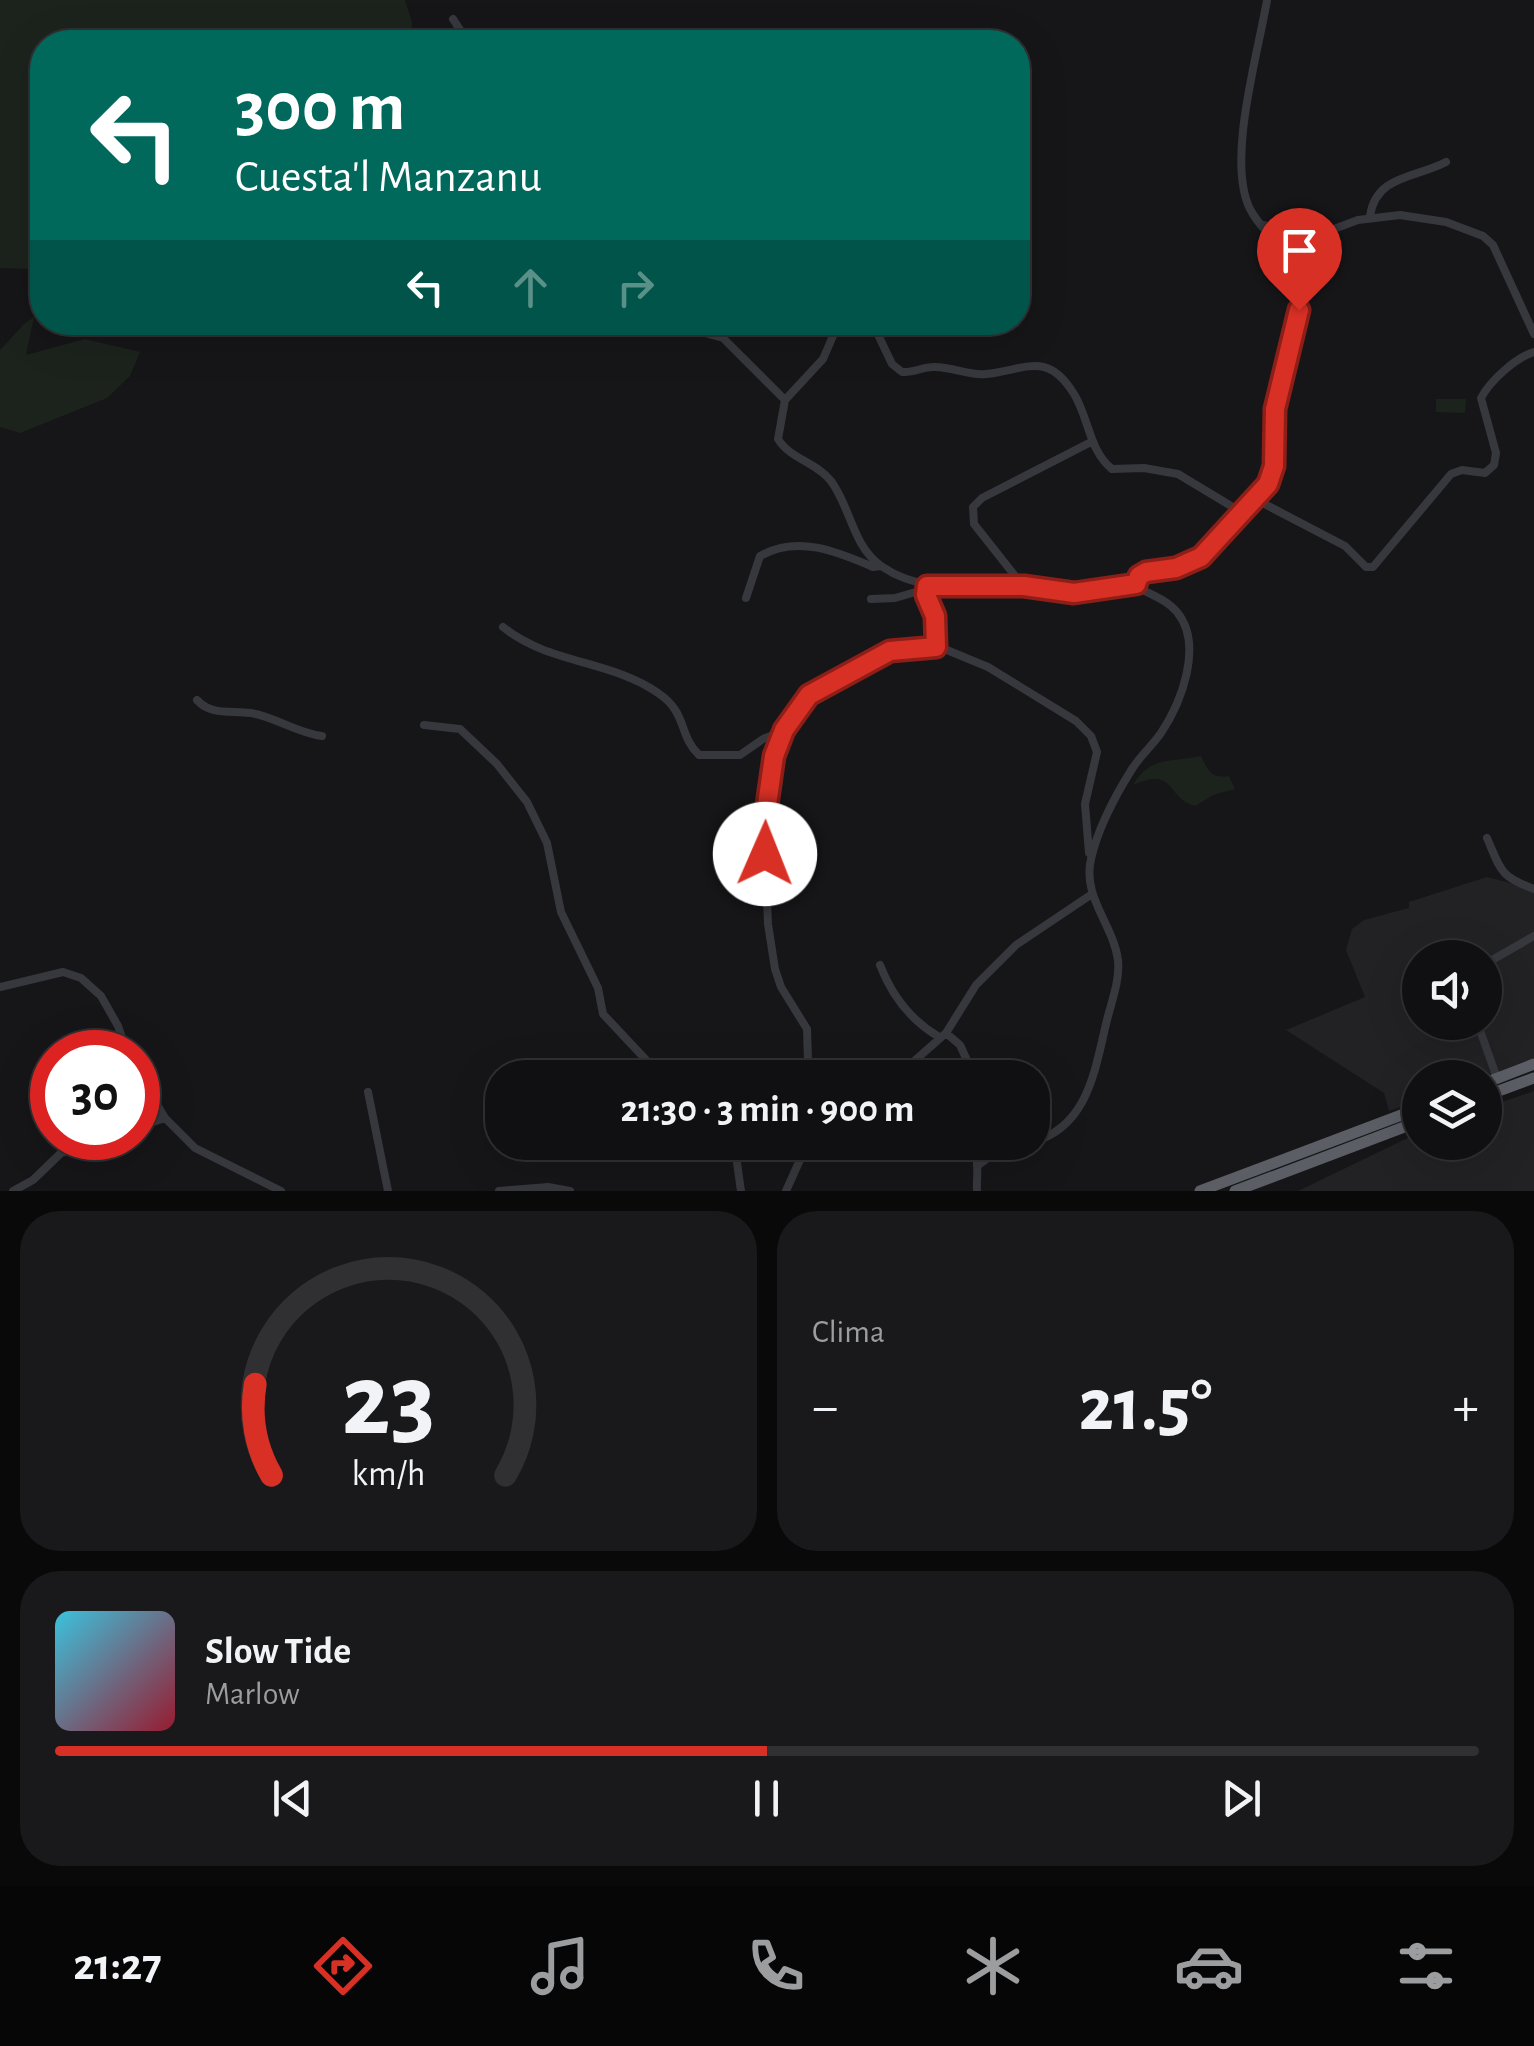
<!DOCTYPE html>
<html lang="es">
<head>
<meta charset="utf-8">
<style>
	body { margin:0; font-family:"Alegreya Sans",sans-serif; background:#19191b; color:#f1f3f6; height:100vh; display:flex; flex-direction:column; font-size:38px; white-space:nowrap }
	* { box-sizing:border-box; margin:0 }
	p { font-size:32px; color:#9c9d9f }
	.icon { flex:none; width:55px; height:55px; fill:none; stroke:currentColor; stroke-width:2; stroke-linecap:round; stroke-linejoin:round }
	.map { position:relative; height:1191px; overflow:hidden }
	.sheet { display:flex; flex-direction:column; gap:20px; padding:20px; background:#09090a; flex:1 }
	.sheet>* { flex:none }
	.hud { position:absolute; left:30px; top:30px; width:1000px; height:305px; border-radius:40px; box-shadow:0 10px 40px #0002,0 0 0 2px #303032; background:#00695c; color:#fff; overflow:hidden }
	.fabs { position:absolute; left:1402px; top:940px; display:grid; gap:20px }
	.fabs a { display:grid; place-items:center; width:100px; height:100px; border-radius:50%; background:#101012; box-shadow:0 10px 40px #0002,0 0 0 2px #303032; font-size:50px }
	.speed { position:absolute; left:30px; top:1030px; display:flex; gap:20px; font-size:50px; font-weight:700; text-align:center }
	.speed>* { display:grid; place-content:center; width:130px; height:130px; border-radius:50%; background:#101012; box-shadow:0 10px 40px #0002,0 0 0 2px #303032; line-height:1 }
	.speed .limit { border:15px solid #d22; background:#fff; color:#111 }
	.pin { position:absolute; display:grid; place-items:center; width:85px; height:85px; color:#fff; margin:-102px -42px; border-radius:50% 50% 50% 0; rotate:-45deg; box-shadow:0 0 10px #0007 }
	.pin .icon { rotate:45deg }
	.me { position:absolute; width:110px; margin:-55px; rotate:1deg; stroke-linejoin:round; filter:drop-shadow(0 0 8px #0008) }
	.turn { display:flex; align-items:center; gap:35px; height:210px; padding:0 40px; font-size:45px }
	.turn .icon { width:130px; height:130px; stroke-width:2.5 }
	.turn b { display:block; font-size:70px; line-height:85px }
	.lanes { display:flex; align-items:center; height:95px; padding:0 40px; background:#0003; justify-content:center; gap:50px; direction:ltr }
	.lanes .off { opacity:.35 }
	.big { font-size:75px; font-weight:700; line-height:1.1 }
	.sheet .card { flex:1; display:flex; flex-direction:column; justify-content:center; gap:15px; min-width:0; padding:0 35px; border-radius:40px; background:#19191b }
	.sheet .dial { align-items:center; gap:0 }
	.dial svg { height:260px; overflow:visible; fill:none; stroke:#303032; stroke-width:7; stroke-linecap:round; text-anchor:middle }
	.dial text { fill:#f1f3f6; stroke:none }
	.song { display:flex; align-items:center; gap:30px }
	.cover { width:120px; height:120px; border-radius:15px; background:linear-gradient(135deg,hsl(190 70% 55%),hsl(350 70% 35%)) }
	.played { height:10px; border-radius:5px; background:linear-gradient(90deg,#d93025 50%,#303032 50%) }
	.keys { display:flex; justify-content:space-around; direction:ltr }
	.heat { display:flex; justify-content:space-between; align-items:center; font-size:55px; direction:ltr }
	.sheet .tiles { flex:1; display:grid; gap:20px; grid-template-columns:1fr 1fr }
	.card:last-child { grid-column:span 2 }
	.trip { position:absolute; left:485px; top:1060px; width:565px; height:100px; border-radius:40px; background:#101012; box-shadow:0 10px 40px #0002,0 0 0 2px #303032; font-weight:700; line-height:100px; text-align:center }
	.tab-bar { display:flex; height:160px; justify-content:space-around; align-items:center; background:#060607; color:#9c9d9f }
	.tab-bar .icon { width:70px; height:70px }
	.tab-bar .on { color:#d93025 }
	.tab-bar b { font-size:45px; color:#f1f3f6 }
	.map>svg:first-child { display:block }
</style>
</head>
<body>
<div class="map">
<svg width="1534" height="1191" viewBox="0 0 1534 1191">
	<rect width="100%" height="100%" fill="#161618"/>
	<path fill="#222225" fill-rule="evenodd" d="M1487,877L1534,889V1058L1484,1077L1420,1078V1100L1389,1111L1384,1093L1286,1030L1365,997L1346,950L1352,929L1364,920L1409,908V902ZM1420,958H1485V1022H1420Z
		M1534,1091V1191H1298L1420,1132V1142H1485V1108Z"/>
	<path fill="#1c231d" d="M0,0H405L412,22L411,42H240L212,28L216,42H42V239L37,262L31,269L0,268Z
		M1270,227L1315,234C1315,245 1305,257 1295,260L1267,232Z
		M34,317L26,355L85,339L140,352L130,376L107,398L20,433L0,427V350L24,324Z
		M1436,399H1466L1465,413L1436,412Z
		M1201,756C1208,770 1210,779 1229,776L1235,789L1213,795L1195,806C1165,797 1176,766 1133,785C1151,755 1171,763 1201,756Z"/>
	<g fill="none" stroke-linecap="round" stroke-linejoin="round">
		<path stroke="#37383d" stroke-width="8" d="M1267,0C1258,54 1226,161 1250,209C1262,232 1286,249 1300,270
			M453,19L468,42
			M1370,216C1376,175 1416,178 1446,162
			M1263,225L1323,233
			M839,322L823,359L785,400L778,439C790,459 816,462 831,481C851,508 852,545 881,566C925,596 974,585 1022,586C1064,587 1093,599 1136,584
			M872,322L892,364L902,372C914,373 922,367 933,367C951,366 968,376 986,374C1026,370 1047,350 1074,394C1089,418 1089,451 1112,469L1144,468L1178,474L1241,512
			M705,333L723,338L785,400
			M1253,498L1345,546L1366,567H1373L1451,474L1462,470L1485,473L1494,465L1496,453L1481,398C1490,381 1515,358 1534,352
			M927,586L926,595L935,616L936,647
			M1023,586L974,524L973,507L982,498L1093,441
			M746,598L760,556C798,535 836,551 873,567L881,566
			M871,599L895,598L926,589
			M503,627C548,664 611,660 658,693C688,713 678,735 699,755H740L763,739L784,731
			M197,700C211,716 232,710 251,713C276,717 296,733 322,736
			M424,725L460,729L497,764L527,802L547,843L561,912L598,988L603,1014L663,1078
			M1487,838C1501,870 1499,876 1534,889
			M1485,964L1534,936
			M880,965C892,996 910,1020 939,1037
			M0,987L63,972L81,978L101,996L118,1026L127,1052
			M1477,1022L1497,1078
			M946,1033L960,1045L975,1078
			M138,1073L165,1118L195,1148L281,1191
			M812,1078L808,1061L807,1029L781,987L775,969L768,924L764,827L774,756L784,731L809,695L890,651L942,648L988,667L1076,721L1091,736L1097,752L1085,804L1089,853
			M895,1078L946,1033L976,985L1016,945L1092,894
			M368,1092L388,1191
			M138,1127L165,1118
			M734,1142L741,1191
			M967,1142C982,1153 976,1174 977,1191
			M1032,1142C1089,1127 1095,1068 1107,1020C1112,1000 1120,980 1118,960C1113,924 1082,897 1091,859C1098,828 1115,796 1132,769C1140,756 1152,746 1161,733C1181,703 1204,645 1177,612C1167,600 1152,595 1139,588L1137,579L1146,572L1176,568L1201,557L1268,484L1273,465L1275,409L1299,310L1301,262L1310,245L1323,233L1358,220L1400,215L1446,222L1483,236L1493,245L1534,334
			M977,1166L999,1150L1029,1142
			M13,1191L33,1180L61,1153L107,1138
			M499,1191L548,1187L570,1191
			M786,1191L808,1142"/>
		<path stroke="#5b5e65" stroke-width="11" d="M1485,1083L1534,1064
			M1485,1096L1534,1078
			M1200,1191L1420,1108
			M1235,1191L1420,1121"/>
	</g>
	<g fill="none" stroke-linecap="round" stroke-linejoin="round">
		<defs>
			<path id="route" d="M765,854L764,826L774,756L784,730L809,695L890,651L936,647L935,616L926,595L927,586H1024L1074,593L1136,584L1139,576L1146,572L1176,568L1201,557L1268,484L1274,466L1275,409L1299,310"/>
		</defs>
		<use href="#route" stroke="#8d1f18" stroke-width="25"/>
		<use href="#route" stroke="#d93025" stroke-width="18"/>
	</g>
</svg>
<div class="fabs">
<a><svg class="icon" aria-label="sound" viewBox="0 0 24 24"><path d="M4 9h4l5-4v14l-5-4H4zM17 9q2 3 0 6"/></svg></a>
<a><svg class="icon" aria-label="layers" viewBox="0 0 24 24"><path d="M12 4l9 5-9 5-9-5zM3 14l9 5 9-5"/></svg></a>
</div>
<div class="speed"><div class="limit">30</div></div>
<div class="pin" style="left:1299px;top:310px;background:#d93025"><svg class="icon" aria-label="arrive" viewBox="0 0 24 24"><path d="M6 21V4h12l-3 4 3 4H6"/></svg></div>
<svg class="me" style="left:765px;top:854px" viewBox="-20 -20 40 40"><circle r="19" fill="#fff"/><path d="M0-13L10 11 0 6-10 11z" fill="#d93025"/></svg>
<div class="trip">21:30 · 3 min · 900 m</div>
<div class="hud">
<div class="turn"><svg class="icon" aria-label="left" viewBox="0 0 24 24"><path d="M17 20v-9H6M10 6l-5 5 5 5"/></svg><div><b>300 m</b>Cuesta'l Manzanu</div></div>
<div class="lanes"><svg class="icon" aria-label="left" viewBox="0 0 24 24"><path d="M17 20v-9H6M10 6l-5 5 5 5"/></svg><svg class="icon off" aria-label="ahead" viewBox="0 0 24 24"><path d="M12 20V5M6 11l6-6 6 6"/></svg><svg class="icon off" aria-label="right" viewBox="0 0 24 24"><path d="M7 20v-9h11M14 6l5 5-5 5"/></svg></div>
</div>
</div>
<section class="sheet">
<div class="tiles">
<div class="card dial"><svg viewBox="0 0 100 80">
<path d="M14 69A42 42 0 1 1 86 69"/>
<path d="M14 69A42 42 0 0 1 9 41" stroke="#d93025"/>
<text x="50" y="56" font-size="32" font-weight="700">23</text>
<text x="50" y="72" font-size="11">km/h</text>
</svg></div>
<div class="card"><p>Clima</p>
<div class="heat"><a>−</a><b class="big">21.5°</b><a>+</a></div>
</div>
<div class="card">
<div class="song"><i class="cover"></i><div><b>Slow Tide</b><p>Marlow</p></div></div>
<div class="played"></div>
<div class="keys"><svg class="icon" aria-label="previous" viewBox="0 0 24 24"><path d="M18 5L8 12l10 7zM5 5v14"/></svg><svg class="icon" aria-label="pause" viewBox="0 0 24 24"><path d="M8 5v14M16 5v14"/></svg><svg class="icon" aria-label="next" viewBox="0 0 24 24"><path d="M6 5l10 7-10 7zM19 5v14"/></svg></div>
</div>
</div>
</section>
<nav class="tab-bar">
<b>21:27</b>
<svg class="icon on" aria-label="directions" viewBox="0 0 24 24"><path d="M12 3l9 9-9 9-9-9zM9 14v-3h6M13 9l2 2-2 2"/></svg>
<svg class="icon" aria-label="music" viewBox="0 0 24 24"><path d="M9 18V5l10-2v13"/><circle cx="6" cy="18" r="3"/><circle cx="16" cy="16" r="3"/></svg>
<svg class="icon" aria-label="phone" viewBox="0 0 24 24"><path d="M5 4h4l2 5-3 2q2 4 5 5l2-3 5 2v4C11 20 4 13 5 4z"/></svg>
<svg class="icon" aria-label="climate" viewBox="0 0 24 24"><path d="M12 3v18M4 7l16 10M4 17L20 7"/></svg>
<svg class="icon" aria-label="car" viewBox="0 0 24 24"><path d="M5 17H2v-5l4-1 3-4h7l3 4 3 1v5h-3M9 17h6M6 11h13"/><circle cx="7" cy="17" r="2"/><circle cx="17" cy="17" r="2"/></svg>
<svg class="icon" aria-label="filters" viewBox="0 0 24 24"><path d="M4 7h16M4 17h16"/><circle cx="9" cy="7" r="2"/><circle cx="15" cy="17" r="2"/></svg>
</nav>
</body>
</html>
